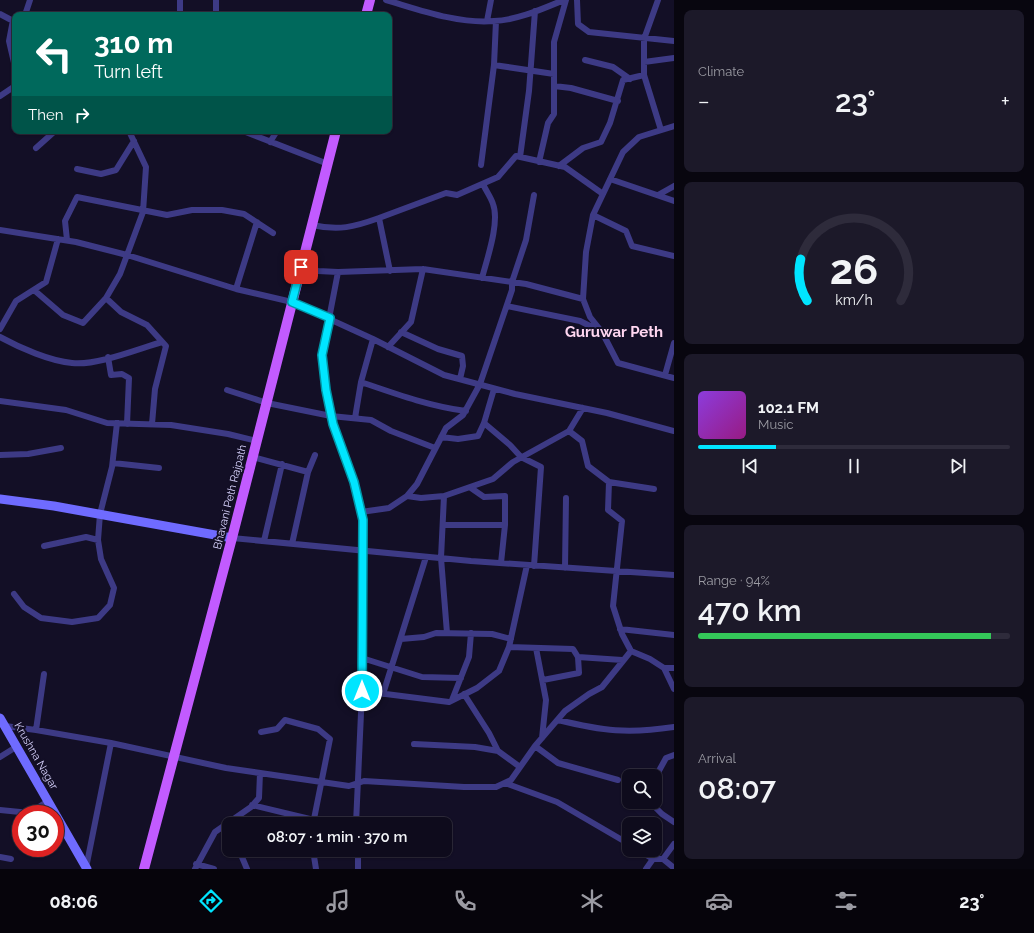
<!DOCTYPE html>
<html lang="en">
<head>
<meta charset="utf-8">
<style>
	body { margin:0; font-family:Raleway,sans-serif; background:#1c1929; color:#f1f3f6; height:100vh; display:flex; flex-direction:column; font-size:15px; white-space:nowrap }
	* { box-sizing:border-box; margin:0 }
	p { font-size:13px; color:#9b9ba3 }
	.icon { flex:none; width:22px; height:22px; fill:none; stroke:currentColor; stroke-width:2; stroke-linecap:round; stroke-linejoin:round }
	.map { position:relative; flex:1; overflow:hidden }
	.side { display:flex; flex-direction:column; gap:10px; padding:10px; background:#08060f; width:360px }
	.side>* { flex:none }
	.top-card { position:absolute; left:12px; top:12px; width:380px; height:122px; border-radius:8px; box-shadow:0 1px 3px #0004,0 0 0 1px #2e2b3b; background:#00695c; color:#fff; overflow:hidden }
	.buttons { position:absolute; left:622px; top:769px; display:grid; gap:8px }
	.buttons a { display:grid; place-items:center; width:40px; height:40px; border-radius:8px; background:#0e0b1c; box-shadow:0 1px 3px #0004,0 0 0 1px #2e2b3b; font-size:20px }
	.speed { position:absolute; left:12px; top:805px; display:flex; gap:8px; font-size:20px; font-weight:700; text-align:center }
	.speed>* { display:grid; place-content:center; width:52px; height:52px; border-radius:50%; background:#0e0b1c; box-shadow:0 1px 3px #0004,0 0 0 1px #2e2b3b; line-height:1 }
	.speed .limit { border:6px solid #d22; background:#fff; color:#111 }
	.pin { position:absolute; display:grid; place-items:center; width:34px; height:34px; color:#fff; margin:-17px; border-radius:8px; box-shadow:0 2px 6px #0006 }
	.me { position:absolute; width:44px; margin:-22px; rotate:0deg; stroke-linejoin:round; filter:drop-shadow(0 0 3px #0008) }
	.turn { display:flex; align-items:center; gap:14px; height:84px; padding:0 16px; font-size:18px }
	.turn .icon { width:52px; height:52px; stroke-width:2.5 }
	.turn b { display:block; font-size:28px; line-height:34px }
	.then { display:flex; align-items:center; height:38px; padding:0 16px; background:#0003; gap:8px; font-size:15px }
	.big { font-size:30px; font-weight:600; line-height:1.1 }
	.side .tile { flex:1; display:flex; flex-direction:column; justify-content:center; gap:6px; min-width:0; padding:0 14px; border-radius:8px; background:#1c1929 }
	.side .dial { align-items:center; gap:0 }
	.dial svg { height:104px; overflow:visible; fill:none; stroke:#2e2b3b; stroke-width:7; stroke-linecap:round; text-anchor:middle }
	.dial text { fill:#f1f3f6; stroke:none }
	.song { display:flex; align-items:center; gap:12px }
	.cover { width:48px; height:48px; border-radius:6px; background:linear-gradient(135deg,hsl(270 70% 55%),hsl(310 70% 35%)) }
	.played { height:4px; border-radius:2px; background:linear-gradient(90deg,#00e5ff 25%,#2e2b3b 25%) }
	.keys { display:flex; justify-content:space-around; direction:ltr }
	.heat { display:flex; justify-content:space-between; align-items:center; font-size:22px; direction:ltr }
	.charge { height:6px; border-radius:3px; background:linear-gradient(90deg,#34c759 94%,#2e2b3b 0) }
	.trip { position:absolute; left:222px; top:817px; width:230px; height:40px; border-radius:8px; background:#0e0b1c; box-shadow:0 1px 3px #0004,0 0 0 1px #2e2b3b; font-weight:600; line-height:40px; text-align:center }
	.tabs { display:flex; height:64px; justify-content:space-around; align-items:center; background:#06040b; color:#9b9ba3 }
	.tabs .icon { width:28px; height:28px }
	.tabs .selected { color:#00e5ff }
	.tabs b { font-size:18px; color:#f1f3f6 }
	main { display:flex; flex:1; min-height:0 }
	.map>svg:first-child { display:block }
</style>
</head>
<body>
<main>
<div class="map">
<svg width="674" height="869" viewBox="0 0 674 869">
	<rect width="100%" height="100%" fill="#130f26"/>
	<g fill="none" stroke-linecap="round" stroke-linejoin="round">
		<path stroke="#3d3a85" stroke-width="6" d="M180,0V15
			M386,0C420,10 458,24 494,21C518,20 542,9 564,0
			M577,0L578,24L589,32L674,41
			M658,0L644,39V75L661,130
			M0,14L15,22
			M25,15L30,0
			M216,15V0
			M13,20L9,41L15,67
			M487,21L491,0
			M585,60L613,67L630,79
			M644,62L674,58
			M494,65L554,74
			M554,86L571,88L618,101
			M0,96L15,86
			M243,131L328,164
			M270,142L277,131
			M36,148L55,131
			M520,157L529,91L535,11
			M539,162L548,123L554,114V42L566,0
			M481,165L494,65L496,21
			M559,166L583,148L601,142L610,123L623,80L644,75
			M77,169L101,174L116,170L134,141
			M610,179L674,201
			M658,195L674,186
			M593,215L626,231L632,246L674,256
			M379,218L446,193L457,195L498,177L516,156L565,167L603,194
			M312,225C339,231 354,227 379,218L390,271
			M0,230L76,242L127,255L236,289L292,302L373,339L444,375L515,394L607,413L674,431
			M67,240L65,221L77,197L167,215L192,210H222L244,214L273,233
			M301,267L318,271L338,272L423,269L526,284L583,299
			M338,272L322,355L325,390L333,424L354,482L363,521L362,691L356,824
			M482,278C487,259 500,222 493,204C491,197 486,191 483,184
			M236,289L257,222
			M34,290L63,315L83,323L106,298L120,274L143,212L146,167L129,131
			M106,298L121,312L147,325L166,346L155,389L152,424
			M507,306L580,321L602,332L618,363L674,378
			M0,329L16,301L46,282L58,239
			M401,332L438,349L462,356L463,366L460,379
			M602,332L590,317L583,299L586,252L593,215L623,152L639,137L674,126
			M0,337C20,348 50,361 72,363C96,366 138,349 162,342
			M388,347L411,322L423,269
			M108,357L111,375L122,374L129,378L127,424
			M665,375L674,343
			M361,382C396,394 429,406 466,411
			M227,390L267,403L331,416L371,420L391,431L435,448
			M0,401L66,410L107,423L171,425L228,434L257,441
			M355,418L361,382L373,339
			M484,423L510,445L521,457L541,467L534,566
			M569,431L582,441L588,466L609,482L608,510L622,521L613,606L622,634L631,651
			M441,437L458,439L478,436L484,423L494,389
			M0,455L28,454L61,448
			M253,457L308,472
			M113,463L159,468
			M609,482L654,489
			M471,488L484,497L505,496V525L501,563
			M407,496L421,498L444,496L493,479L513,462L569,431L583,408
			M444,496L441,558L447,633
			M361,512L389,508L407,496L417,484L446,428L463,415L480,384L512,290V282L526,240L534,195
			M443,525H505
			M232,538L471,561L674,575
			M264,541L282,464
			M292,544L308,472L315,455
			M44,546L86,537L98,540
			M565,568L566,498
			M14,594L24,607L41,618L72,622L98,618L110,605L114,588L101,559L98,540L100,514L112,467L117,423
			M620,629L674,635
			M401,639L424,637L436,633L492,634L511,639
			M509,647L573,649L578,657L622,660
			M536,648L546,700L542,738
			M362,658L422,677L461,678
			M664,668L674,689
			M543,680L579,673L578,657
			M362,691L449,702L477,688L499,671L509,647L527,565
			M383,694L426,557
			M464,694L489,733L498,751
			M452,700L469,657L471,633
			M558,720C603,731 628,734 674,727
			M5,726L36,730L111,743L226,768L349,786L364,781L464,787H496L511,780L535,746L565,711L589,694L602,687L631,651L650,659L664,668H674
			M36,730L44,674
			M261,732L277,729L285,720L318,729L330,739L313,824
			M414,744L475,747L498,751L520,767
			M535,746L558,763L618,780
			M0,757L16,747
			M655,778L666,758L674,755
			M505,783L557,802L629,844
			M650,802L662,814L674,822
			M252,805L314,820
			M0,810L30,813L48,801
			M239,850L247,869
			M313,850L316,869
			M358,850V869
			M638,850L653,859
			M0,857L11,859
			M663,859L674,868
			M196,864L214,869
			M86,868L111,743
			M195,869L215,832L251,807L259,798L260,773
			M646,869L653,859H663L674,844"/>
		<path stroke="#6f6bff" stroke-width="9" d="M0,499L54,506L232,538
			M0,718L87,869"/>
		<path stroke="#c25bff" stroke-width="10" d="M366,15L370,0
			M144,869L232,538L336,131"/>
	</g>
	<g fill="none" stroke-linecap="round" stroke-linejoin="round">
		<defs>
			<path id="route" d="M301,267L292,302L330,318L322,355L326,390L333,424L354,482L363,520L362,691"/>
		</defs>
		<use href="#route" stroke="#0095a6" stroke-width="10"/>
		<use href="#route" stroke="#00e5ff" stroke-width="7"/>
	</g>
	<g text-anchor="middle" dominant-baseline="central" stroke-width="4" stroke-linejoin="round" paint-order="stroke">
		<g font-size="11" fill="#d9d4ff" stroke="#130f26">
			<text transform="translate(230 497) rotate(-76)">Bhavani Peth Rajpath</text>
			<text transform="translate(36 756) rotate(60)">Krushna Nagar</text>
		</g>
		<g font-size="15" font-weight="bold" fill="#ffd6f0" stroke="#130f26">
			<text x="614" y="332">Guruwar Peth</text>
		</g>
	</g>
</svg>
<div class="buttons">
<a><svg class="icon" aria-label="search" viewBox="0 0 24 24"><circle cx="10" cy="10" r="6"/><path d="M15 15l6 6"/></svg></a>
<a><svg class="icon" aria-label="layers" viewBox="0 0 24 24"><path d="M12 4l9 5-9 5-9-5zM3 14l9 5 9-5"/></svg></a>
</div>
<div class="speed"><div class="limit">30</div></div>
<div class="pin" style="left:301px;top:267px;background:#d93025"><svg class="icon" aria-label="arrive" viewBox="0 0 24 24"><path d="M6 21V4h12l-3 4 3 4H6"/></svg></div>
<svg class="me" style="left:362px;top:691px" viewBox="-20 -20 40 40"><circle r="17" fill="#00e5ff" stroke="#fff" stroke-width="3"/><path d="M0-11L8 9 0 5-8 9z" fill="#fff"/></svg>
<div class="trip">08:07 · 1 min · 370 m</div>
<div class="top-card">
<div class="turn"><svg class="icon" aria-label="left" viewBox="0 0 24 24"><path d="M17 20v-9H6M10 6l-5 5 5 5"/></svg><div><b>310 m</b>Turn left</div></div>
<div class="then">Then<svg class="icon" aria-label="right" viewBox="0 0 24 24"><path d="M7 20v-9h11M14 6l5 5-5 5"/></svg></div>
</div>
</div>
<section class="side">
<div class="tile"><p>Climate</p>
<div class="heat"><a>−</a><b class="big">23°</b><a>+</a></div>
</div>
<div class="tile dial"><svg viewBox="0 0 100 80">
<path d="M14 69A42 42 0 1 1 86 69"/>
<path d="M14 69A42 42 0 0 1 9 37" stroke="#00e5ff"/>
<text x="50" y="56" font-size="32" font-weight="700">26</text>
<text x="50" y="72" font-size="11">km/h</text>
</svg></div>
<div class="tile">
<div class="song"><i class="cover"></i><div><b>102.1 FM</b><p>Music</p></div></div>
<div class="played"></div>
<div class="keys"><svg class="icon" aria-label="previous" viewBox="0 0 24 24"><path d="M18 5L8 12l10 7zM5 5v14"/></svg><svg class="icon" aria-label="pause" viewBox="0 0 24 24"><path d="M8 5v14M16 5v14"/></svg><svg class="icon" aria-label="next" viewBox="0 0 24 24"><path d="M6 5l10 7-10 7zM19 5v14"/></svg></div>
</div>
<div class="tile"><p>Range · 94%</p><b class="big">470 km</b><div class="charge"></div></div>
<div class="tile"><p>Arrival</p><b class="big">08:07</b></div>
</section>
</main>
<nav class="tabs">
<b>08:06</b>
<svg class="icon selected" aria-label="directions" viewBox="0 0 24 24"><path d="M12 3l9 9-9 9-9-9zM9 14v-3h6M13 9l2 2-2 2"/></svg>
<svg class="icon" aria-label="music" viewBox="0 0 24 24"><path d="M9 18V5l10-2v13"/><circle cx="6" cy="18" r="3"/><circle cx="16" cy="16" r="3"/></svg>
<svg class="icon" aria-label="phone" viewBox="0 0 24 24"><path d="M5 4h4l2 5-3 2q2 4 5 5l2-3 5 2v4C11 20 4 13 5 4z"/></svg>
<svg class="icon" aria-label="climate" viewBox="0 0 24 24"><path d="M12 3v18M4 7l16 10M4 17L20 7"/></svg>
<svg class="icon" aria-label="car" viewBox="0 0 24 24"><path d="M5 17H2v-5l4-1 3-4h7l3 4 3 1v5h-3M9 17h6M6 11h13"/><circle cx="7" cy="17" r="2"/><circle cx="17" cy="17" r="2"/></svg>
<svg class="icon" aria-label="filters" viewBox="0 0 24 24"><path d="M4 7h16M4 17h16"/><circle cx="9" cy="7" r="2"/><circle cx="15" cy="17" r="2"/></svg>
<b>23°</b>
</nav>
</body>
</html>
